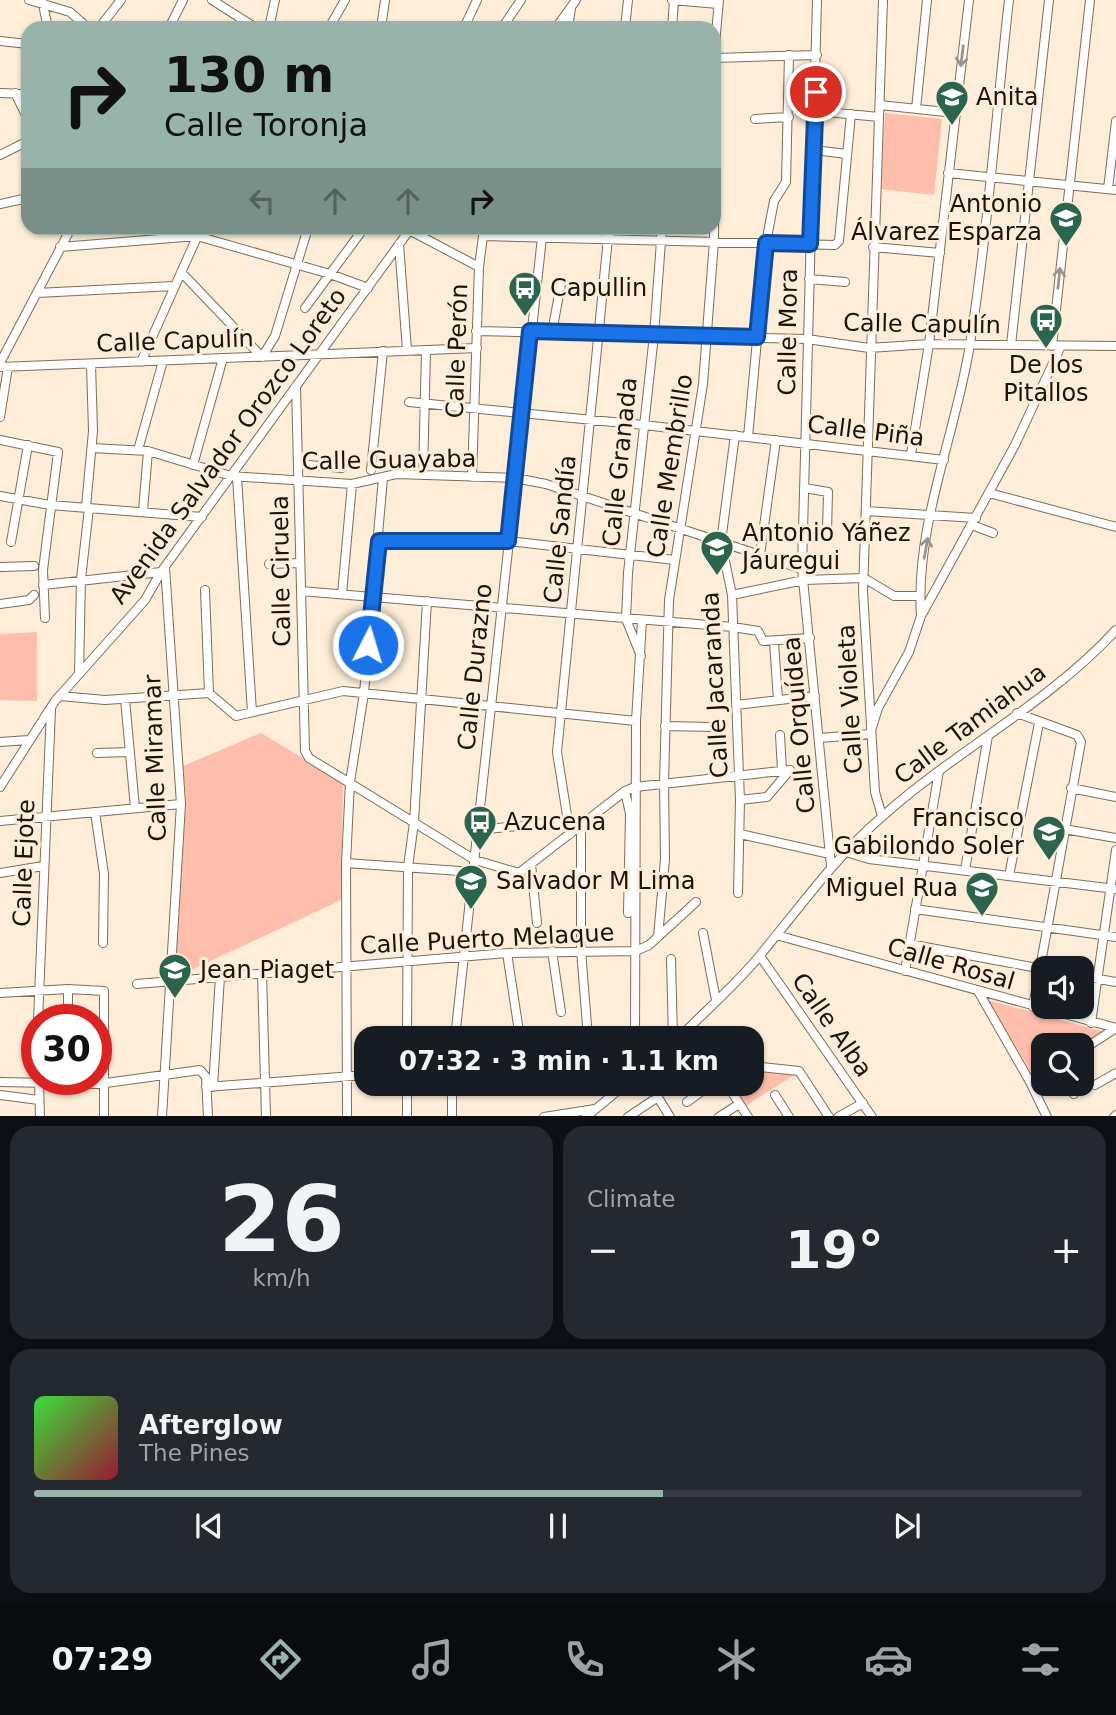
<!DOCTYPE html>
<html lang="en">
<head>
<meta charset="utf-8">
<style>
	body { margin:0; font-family:"DejaVu Sans",sans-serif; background:#242831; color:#f1f3f6; height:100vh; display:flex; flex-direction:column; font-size:26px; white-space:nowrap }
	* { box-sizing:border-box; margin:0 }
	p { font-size:23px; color:#9ea1a6 }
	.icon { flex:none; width:38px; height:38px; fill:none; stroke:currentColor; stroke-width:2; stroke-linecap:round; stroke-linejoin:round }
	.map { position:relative; height:1116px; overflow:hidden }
	.panel { display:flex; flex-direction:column; gap:10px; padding:10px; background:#0d0f14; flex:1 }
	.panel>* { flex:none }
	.guide { position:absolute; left:21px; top:21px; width:700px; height:214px; border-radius:21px; box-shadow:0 2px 5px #0004; background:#98b3aa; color:#111; overflow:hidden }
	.buttons { position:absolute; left:1031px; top:956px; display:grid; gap:14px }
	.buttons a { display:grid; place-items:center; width:63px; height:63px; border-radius:14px; background:#171b24; box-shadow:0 2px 5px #0004; font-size:35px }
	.speed { position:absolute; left:21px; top:1004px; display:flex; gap:14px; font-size:35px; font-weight:700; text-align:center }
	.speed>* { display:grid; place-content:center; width:91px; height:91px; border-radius:50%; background:#171b24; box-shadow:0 2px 5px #0004; line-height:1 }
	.speed .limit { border:10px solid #d22; background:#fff; color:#111 }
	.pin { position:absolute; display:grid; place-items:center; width:60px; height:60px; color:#fff; margin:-30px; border:4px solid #fff; border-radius:50%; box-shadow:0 2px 7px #0007 }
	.me { position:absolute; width:77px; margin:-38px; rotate:5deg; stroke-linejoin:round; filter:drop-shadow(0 0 5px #0008) }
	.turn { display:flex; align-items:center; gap:24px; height:147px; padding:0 28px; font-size:32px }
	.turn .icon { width:91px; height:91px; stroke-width:2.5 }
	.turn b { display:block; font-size:49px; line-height:60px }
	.lanes { display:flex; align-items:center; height:66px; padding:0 28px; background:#0003; justify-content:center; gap:35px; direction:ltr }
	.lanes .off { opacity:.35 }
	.big { font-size:52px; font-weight:700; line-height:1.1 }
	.panel .tile { flex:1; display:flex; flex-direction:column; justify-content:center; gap:10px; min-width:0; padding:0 24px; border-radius:21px; background:#242831 }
	.panel .dial { align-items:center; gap:0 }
	.dial b { font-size:91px; line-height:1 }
	.song { display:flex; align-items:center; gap:21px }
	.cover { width:84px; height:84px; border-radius:10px; background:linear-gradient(135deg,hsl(120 70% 55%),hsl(350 70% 35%)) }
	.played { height:7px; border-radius:4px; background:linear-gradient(90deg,#98b3aa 60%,#363941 60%) }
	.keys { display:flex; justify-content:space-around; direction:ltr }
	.heat { display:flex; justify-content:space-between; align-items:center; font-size:38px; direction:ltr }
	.panel .tiles { flex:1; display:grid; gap:10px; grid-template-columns:1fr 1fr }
	.tile:last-child { grid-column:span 2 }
	.trip { position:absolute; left:354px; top:1026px; width:410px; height:70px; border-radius:21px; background:#171b24; box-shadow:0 2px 5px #0004; font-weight:700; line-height:70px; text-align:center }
	.tabs { display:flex; height:112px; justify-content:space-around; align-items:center; background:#090b0e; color:#9ea1a6 }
	.tabs .icon { width:49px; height:49px }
	.tabs .active { color:#98b3aa }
	.tabs b { font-size:32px; color:#f1f3f6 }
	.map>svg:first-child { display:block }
</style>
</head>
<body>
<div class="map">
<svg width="1116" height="1117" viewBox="0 0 1116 1117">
	<rect width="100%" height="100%" fill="#fdedd9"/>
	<path fill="#febeab" d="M885,113L942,119L934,195L880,189Z
		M37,632V701L0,700V634Z
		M261,733L343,782L341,900L185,973L176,949L186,799L183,766Z
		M987,1000L1102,1031L1080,1045H1043V1069L1033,1075Z
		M751,1068L796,1074L744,1107L730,1083H751Z"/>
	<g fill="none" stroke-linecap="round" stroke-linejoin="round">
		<defs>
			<path id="minor" d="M29,0L70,12L88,28
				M42,0L48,28
				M212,0L256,28
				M672,0L718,4
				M817,0L802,569L831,866
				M99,28L121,0
				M169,28L183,0
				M269,28L275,0
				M329,28L345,0
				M381,28L385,0
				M464,28L477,0
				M502,28L521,0
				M556,28L576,0
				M568,28L571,8
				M625,28L628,0
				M672,28L674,0
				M0,41L28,44
				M715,58L817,55
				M0,93L28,94
				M15,93L28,119
				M880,105L955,113
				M916,109L927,0
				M816,111L879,117
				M755,119L789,117
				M814,150L847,154
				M0,155L28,141
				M948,173L1116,190
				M1108,189L1116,121
				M0,204L28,198
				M409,230L479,267
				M483,236L835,245L839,241L851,114
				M399,244L407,350
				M60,247L197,236L330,274L368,288
				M873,247L940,253
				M181,272L262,357L275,336L308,228
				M809,279L845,282
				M37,293L174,286
				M305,308L364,228
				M476,331L807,339L869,348L929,344L1116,346
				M552,332L561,284
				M1011,345L1049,0
				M1052,346L1090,0
				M141,362L201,228
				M0,363L71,228
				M0,367L477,348
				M296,386L305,751L309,758L475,860L519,873L625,791L635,787L790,770
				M409,402L644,425L944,460
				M0,417L8,367
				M735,435L721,542L732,595L740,800L738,893
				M748,437L766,243L774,201L786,182L789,55
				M0,440L58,452L43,570L45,618
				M92,448L148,451L231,476L352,484L396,474L515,478L546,484L802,569
				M138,450L163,361
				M911,454L929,344L969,0
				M298,464L342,468
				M193,465L223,358
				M371,470L383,351
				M423,475L426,350
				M237,477L252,712
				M472,477L479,267L484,228
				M989,493L1116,527
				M0,496L50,505L202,517
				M86,507L93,431L91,364
				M143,511L148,451
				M866,511L976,518
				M972,525L993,533
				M803,537L825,536L827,532L828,492L805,488
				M379,541H508L675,560
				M11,542L28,445
				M760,555L776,440
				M269,564L300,563
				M0,567L34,566
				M43,585L161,572
				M205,590L209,693L236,716L343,691L636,721
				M301,591L733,627L758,631L763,641L810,638
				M342,594L352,484
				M732,595L804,580L864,578L894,596H920
				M0,604L29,600L34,595
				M921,616C915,524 956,434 970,344C988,230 996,114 1009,0
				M774,642L778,700
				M641,656L626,619L628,573L654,335L662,228
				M79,672L81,579L89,508
				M60,696L105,700L209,693
				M125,699L135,808
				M736,705L815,696
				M1017,713L1077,735L1081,742L1033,1007
				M665,726L712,727
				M780,735L782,770
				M819,738L870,734L878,708L909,652L921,616L1015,445L1061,346
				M0,742L29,740
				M97,753L130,752
				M0,787L55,701L145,600L161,572L411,228
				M1071,788L1116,797
				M625,791L630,814L628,913
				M740,800L767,797L790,770
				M95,812L104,874L103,943
				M882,816L875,792L863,591L883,0
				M0,821L181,804
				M581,825V950L588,1038
				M1064,829L1116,838
				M478,830L569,821
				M570,834L557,752L609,228
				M740,834L830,854
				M846,852L869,859L1116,889
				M346,863L474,872
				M531,864L537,923
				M965,870L988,736
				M0,873L43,866
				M1009,876L1039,723
				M915,909L1116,937
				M703,933L716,1000
				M776,935L1116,1028
				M658,937L665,859L664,783L669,600L703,384L714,241L715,44L719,0
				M909,944L1043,969
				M552,951L561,1012
				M507,953L520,1038
				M760,956L872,1117
				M671,959L673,1038
				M905,971L939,771
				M262,973L266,1117
				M1082,976L1116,982
				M137,984L507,953L636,951L649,945L696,902
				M978,991L1030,1082L1047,1117
				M0,993L68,989L104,991V1117
				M38,1020L51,710
				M68,1020V989
				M1091,1023L1116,850
				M407,1038L408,867L414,822L427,601
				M455,1038L543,228
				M622,1038L634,1032
				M635,1038L636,721L642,620
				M679,1038C706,1010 737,984 761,954C801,906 836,856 884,815C958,749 1049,703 1116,630
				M1082,1050L1116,1028
				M751,1066L799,1071L829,1117
				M39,1080L40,1117
				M0,1082L99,1084L200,1070L206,1077L208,1117
				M1030,1082L1043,1074
				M452,1083V1117
				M649,1083L670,1117
				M726,1083L748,1117
				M1067,1083L1074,1094
				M1095,1085L1116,1073
				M206,1087L366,1075
				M213,1087L220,977
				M0,1095L39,1100
				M775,1095L789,1117
				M687,1102L713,1083
				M162,1117L181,804L165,567
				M347,1117L346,863L350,782L364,693L383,478
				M407,1117V1083
				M544,1117L595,1109
				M586,1117L627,1083
				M628,1117L658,1097
				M719,1117L739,1104
				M838,1117L863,1103
				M1114,1117L1116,1115"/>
		</defs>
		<use href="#minor" stroke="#7f6e57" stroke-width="10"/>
		<use href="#minor" stroke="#fff" stroke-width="8"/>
	</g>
	<defs><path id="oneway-shaft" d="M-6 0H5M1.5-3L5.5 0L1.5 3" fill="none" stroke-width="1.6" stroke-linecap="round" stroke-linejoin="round" transform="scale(1.75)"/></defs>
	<g stroke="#989591">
		<use href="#oneway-shaft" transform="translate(962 56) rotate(97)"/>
		<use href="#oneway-shaft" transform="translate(1059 278) rotate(-84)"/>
		<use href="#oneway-shaft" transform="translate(926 548) rotate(-80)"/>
	</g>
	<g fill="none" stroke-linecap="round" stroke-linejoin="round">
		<defs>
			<path id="route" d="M368,645L379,541H508L530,331L757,337L766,243L810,244L816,92"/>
		</defs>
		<use href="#route" stroke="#114b97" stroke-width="18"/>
		<use href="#route" stroke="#1a73e8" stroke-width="12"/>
	</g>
	<defs>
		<symbol id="school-pin" viewBox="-11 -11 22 30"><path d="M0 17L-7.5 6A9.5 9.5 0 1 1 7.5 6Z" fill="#2b654d" stroke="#fdedd9"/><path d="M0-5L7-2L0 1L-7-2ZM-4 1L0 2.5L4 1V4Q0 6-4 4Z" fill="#fff"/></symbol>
		<symbol id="bus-pin" viewBox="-11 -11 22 30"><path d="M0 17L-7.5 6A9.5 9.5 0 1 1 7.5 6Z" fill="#2b654d" stroke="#fdedd9"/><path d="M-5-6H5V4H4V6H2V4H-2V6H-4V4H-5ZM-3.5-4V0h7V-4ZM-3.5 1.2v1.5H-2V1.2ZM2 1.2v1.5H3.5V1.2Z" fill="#fff"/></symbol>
	</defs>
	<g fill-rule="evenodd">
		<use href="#school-pin" x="933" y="78" width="38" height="52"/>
		<use href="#school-pin" x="1047" y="199" width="38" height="52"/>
		<use href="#bus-pin" x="506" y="269" width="38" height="52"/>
		<use href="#bus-pin" x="1027" y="301" width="38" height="52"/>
		<use href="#school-pin" x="698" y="528" width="38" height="52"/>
		<use href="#bus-pin" x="461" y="803" width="38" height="52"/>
		<use href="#school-pin" x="1030" y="813" width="38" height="52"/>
		<use href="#school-pin" x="452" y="862" width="38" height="52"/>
		<use href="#school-pin" x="963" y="869" width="38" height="52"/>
		<use href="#school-pin" x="156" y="951" width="38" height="52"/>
	</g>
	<g text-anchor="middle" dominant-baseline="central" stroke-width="6" stroke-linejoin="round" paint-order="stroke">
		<g font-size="24" fill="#1b140b" stroke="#fdedd9" text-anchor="start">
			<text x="976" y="97">Anita</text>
			<text x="1042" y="204" text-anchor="end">Antonio<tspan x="1042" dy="28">Álvarez Esparza</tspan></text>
			<text x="550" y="288">Capullin</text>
			<text x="1046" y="365" text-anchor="middle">De los<tspan x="1046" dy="28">Pitallos</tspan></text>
			<text x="742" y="533">Antonio Yáñez<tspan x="742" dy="28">Jáuregui</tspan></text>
			<text x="1024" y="818" text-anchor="end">Francisco<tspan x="1024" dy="28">Gabilondo Soler</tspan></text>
			<text x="504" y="822">Azucena</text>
			<text x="496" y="881">Salvador M Lima</text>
			<text x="958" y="888" text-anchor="end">Miguel Rua</text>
			<text x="200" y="970">Jean Piaget</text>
		</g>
		<g font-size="24" fill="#1b140b" stroke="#fdedd9">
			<text transform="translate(922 324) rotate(1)">Calle Capulín</text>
			<text transform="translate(788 332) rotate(-89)">Calle Mora</text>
			<text transform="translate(175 341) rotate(-2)">Calle Capulín</text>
			<text transform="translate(457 351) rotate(-88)">Calle Perón</text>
			<text transform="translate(866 431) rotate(7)">Calle Piña</text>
			<text transform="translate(228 446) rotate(-54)">Avenida Salvador Orozco Loreto</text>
			<text transform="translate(389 460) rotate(-1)">Calle Guayaba</text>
			<text transform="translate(620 462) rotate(-84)">Calle Granada</text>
			<text transform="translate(670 466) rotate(-81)">Calle Membrillo</text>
			<text transform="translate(560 529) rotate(-84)">Calle Sandía</text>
			<text transform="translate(281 571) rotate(-91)">Calle Ciruela</text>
			<text transform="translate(475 667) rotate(-84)">Calle Durazno</text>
			<text transform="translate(715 685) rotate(-93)">Calle Jacaranda</text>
			<text transform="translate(850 699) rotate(-93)">Calle Violeta</text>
			<text transform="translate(970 724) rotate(-37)">Calle Tamiahua</text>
			<text transform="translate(799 725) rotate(-95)">Calle Orquídea</text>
			<text transform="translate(155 758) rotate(-92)">Calle Miramar</text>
			<text transform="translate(24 863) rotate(-88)">Calle Ejote</text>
			<text transform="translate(487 939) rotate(-3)">Calle Puerto Melaque</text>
			<text transform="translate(951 964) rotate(16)">Calle Rosal</text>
			<text transform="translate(832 1025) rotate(55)">Calle Alba</text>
		</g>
	</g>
</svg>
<div class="buttons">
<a><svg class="icon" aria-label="sound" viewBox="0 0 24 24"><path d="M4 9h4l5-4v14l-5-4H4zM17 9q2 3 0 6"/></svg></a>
<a><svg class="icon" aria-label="search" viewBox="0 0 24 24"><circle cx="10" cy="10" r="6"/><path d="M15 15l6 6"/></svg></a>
</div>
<div class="speed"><div class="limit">30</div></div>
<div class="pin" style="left:816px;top:92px;background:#d93025"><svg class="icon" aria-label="arrive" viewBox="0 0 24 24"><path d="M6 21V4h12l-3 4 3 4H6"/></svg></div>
<svg class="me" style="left:368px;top:645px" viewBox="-20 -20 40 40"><circle r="17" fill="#1a73e8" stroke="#fff" stroke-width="3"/><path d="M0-11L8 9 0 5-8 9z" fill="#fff"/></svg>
<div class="trip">07:32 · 3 min · 1.1 km</div>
<div class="guide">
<div class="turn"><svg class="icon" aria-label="right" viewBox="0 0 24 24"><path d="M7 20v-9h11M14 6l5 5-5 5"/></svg><div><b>130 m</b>Calle Toronja</div></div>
<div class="lanes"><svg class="icon off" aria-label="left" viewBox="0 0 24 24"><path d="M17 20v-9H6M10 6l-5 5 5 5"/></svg><svg class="icon off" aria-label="ahead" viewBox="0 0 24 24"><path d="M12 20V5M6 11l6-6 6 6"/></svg><svg class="icon off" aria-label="ahead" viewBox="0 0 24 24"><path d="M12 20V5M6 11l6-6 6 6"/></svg><svg class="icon" aria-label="right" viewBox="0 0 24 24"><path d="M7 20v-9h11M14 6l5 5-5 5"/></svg></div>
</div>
</div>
<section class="panel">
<div class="tiles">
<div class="tile dial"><b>26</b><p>km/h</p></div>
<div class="tile"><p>Climate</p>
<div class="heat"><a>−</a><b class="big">19°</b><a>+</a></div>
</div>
<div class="tile">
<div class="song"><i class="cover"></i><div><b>Afterglow</b><p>The Pines</p></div></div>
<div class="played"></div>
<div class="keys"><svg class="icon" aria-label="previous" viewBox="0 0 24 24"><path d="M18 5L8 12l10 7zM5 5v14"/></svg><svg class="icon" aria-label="pause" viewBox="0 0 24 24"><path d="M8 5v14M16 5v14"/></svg><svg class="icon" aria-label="next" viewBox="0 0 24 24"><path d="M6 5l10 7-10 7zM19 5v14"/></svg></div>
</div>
</div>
</section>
<nav class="tabs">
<b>07:29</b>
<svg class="icon active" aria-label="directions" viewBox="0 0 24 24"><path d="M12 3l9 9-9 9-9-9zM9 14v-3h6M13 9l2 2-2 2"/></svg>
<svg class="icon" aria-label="music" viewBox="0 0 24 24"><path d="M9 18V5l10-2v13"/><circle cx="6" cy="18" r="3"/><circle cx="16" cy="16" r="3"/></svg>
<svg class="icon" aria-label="phone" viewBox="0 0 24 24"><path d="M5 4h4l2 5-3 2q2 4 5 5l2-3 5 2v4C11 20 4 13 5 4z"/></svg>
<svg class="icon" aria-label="climate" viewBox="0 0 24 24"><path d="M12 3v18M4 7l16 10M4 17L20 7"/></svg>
<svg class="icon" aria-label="car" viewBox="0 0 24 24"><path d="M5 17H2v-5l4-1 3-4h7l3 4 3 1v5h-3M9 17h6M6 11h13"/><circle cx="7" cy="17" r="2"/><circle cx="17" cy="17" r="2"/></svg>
<svg class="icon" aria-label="filters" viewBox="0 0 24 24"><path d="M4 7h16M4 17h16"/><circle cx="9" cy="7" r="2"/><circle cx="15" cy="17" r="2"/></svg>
</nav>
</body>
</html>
